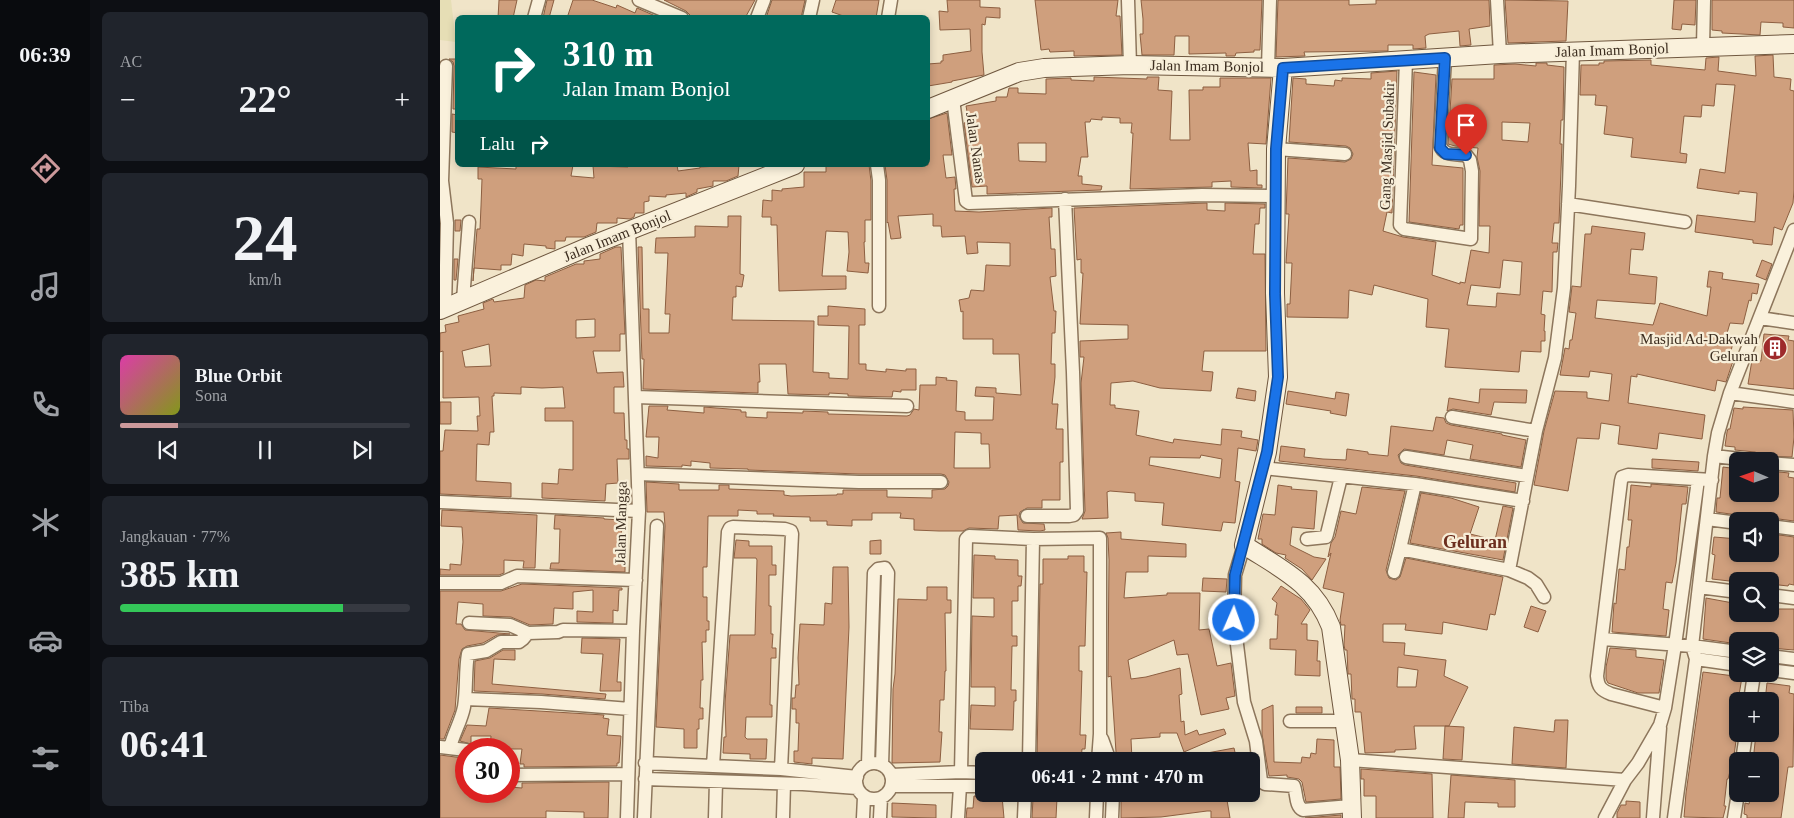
<!DOCTYPE html>
<html lang="id">
<head>
<meta charset="utf-8">
<style>
	body { margin:0; font-family:Georgia,serif; background:#20242c; color:#f1f3f6; height:100vh; display:flex; flex-direction:column; font-size:19px; white-space:nowrap }
	* { box-sizing:border-box; margin:0 }
	p { font-size:16px; color:#9ea1a6 }
	.icon { flex:none; width:28px; height:28px; fill:none; stroke:currentColor; stroke-width:2; stroke-linecap:round; stroke-linejoin:round }
	.map { position:relative; flex:1; overflow:hidden }
	.panel { display:flex; flex-direction:column; gap:12px; padding:12px; background:#0d0f14; width:350px }
	.panel>* { flex:none }
	.hud { position:absolute; left:15px; top:15px; width:475px; height:152px; border-radius:8px; box-shadow:0 2px 8px #0003; background:#00695c; color:#fff; overflow:hidden }
	.needle { width:32px; rotate:272deg }
	.buttons { position:absolute; left:1289px; top:452px; display:grid; gap:10px }
	.buttons a { display:grid; place-items:center; width:50px; height:50px; border-radius:8px; background:#171b24; box-shadow:0 2px 8px #0003; font-size:25px }
	.speed { position:absolute; left:15px; top:738px; display:flex; gap:10px; font-size:25px; font-weight:700; text-align:center }
	.speed>* { display:grid; place-content:center; width:65px; height:65px; border-radius:50%; background:#171b24; box-shadow:0 2px 8px #0003; line-height:1 }
	.speed .limit { border:8px solid #d22; background:#fff; color:#111 }
	.pin { position:absolute; display:grid; place-items:center; width:42px; height:42px; color:#fff; margin:-51px -21px; border-radius:50% 50% 50% 0; rotate:-45deg; box-shadow:0 0 5px #0007 }
	.pin .icon { rotate:45deg }
	.me { position:absolute; width:55px; margin:-28px; rotate:2deg; stroke-linejoin:round; filter:drop-shadow(0 0 4px #0008) }
	.turn { display:flex; align-items:center; gap:18px; height:105px; padding:0 25px; font-size:22px }
	.turn .icon { width:65px; height:65px; stroke-width:2.5 }
	.turn b { display:block; font-size:35px; line-height:42px }
	.then { display:flex; align-items:center; height:48px; padding:0 25px; background:#0003; gap:10px; font-size:19px }
	.big { font-size:38px; font-weight:700; line-height:1.1 }
	.panel .widget { flex:1; display:flex; flex-direction:column; justify-content:center; gap:8px; min-width:0; padding:0 18px; border-radius:8px; background:#20242c }
	.panel .dial { align-items:center; gap:0 }
	.dial b { font-size:65px; line-height:1 }
	.song { display:flex; align-items:center; gap:15px }
	.cover { width:60px; height:60px; border-radius:8px; background:linear-gradient(135deg,hsl(320 70% 55%),hsl(70 70% 35%)) }
	.played { height:5px; border-radius:2px; background:linear-gradient(90deg,#cc999b 20%,#363941 20%) }
	.keys { display:flex; justify-content:space-around; direction:ltr }
	.heat { display:flex; justify-content:space-between; align-items:center; font-size:28px; direction:ltr }
	.charge { height:8px; border-radius:4px; background:linear-gradient(90deg,#34c759 77%,#363941 0) }
	.trip { position:absolute; left:535px; top:752px; width:285px; height:50px; border-radius:8px; background:#171b24; box-shadow:0 2px 8px #0003; font-weight:700; line-height:50px; text-align:center }
	main { display:flex; flex:1; min-height:0 }
	.dock { display:flex; flex-direction:column; width:90px; justify-content:space-around; align-items:center; background:#090b0e; color:#9ea1a6 }
	.dock .icon { width:35px; height:35px }
	.dock .on { color:#cc999b }
	.dock b { font-size:22px; color:#f1f3f6 }
	.map>svg:first-child { display:block }
</style>
</head>
<body>
<main>
<nav class="dock">
<b>06:39</b>
<svg class="icon on" aria-label="directions" viewBox="0 0 24 24"><path d="M12 3l9 9-9 9-9-9zM9 14v-3h6M13 9l2 2-2 2"/></svg>
<svg class="icon" aria-label="music" viewBox="0 0 24 24"><path d="M9 18V5l10-2v13"/><circle cx="6" cy="18" r="3"/><circle cx="16" cy="16" r="3"/></svg>
<svg class="icon" aria-label="phone" viewBox="0 0 24 24"><path d="M5 4h4l2 5-3 2q2 4 5 5l2-3 5 2v4C11 20 4 13 5 4z"/></svg>
<svg class="icon" aria-label="climate" viewBox="0 0 24 24"><path d="M12 3v18M4 7l16 10M4 17L20 7"/></svg>
<svg class="icon" aria-label="car" viewBox="0 0 24 24"><path d="M5 17H2v-5l4-1 3-4h7l3 4 3 1v5h-3M9 17h6M6 11h13"/><circle cx="7" cy="17" r="2"/><circle cx="17" cy="17" r="2"/></svg>
<svg class="icon" aria-label="filters" viewBox="0 0 24 24"><path d="M4 7h16M4 17h16"/><circle cx="9" cy="7" r="2"/><circle cx="15" cy="17" r="2"/></svg>
</nav>
<section class="panel">
<div class="widget"><p>AC</p>
<div class="heat"><a>−</a><b class="big">22°</b><a>+</a></div>
</div>
<div class="widget dial"><b>24</b><p>km/h</p></div>
<div class="widget">
<div class="song"><i class="cover"></i><div><b>Blue Orbit</b><p>Sona</p></div></div>
<div class="played"></div>
<div class="keys"><svg class="icon" aria-label="previous" viewBox="0 0 24 24"><path d="M18 5L8 12l10 7zM5 5v14"/></svg><svg class="icon" aria-label="pause" viewBox="0 0 24 24"><path d="M8 5v14M16 5v14"/></svg><svg class="icon" aria-label="next" viewBox="0 0 24 24"><path d="M6 5l10 7-10 7zM19 5v14"/></svg></div>
</div>
<div class="widget"><p>Jangkauan · 77%</p><b class="big">385 km</b><div class="charge"></div></div>
<div class="widget"><p>Tiba</p><b class="big">06:41</b></div>
</section>
<div class="map">
<svg width="1354" height="818" viewBox="0 0 1354 818">
	<rect width="100%" height="100%" fill="#f0e4c8"/>
	<path fill="#e6deb5" d="M0,0H11L16,42L0,40Z"/>
	<path fill="#cf9f7d" stroke="#8d5f41" fill-rule="evenodd" d="M59,0H77L73,18H58Z
		M107,0H114L109,18H103Z
		M133,0H152L176,8L177,5L195,13L197,8L220,18H127Z
		M224,0H315L305,18H253L246,11Z
		M332,0H365L361,18H326Z
		M396,0H439L436,18H409L392,12Z
		M507,0H540V7L560,8V18L546,17L545,25L542,24V52L544,75L512,81V82L488,86V64L501,63V61H503V55L531,51L530,29L500,30L499,11L508,12Z
		M595,0H678L676,16H680L682,55L634,56V51L610,52L609,49L601,50Z
		M701,0H822L820,50H814V52L796,53L795,56H786V53L749,54V36H735L734,55H702L700,34H703V19Z
		M838,0H909V5L936,4V0H1049L1050,26L1029,29L1031,45L1020,46L1019,31L989,34L985,36L986,48L973,49V45H948V51L864,52L865,56L836,57Z
		M1065,0L1128,1L1126,41L1068,43Z
		M1234,0H1256L1255,25L1242,24L1241,30L1232,29Z
		M1272,0H1354V28L1343,27V23L1321,22L1320,35L1282,33V31L1272,30Z
		M1333,55L1334,77L1351,79L1350,90L1354,91V190L1353,203L1342,230L1334,227L1332,245L1313,243V240L1255,232L1257,215L1315,222L1317,193L1299,191V194L1257,188L1260,169L1285,173L1295,85L1276,84L1274,106L1262,105L1261,117L1244,116L1240,153L1247,154L1246,163L1191,157L1193,138L1164,134L1167,106L1155,105L1156,95H1140L1141,65H1159V63H1164V61L1211,60V65L1265,70L1266,58L1279,57L1278,71L1316,76L1315,56Z
		M9,59H18V109H13L14,66L13,62Z
		M1096,63H1107V65L1124,67L1123,120H1121L1120,144H1122L1119,223H1114L1112,243H1118L1117,252H1113L1112,292L1103,291L1101,314L1105,315L1104,331H1105V341H1101V352L1081,351L1079,372L1005,367L1009,329L986,327L988,299L934,285L932,295L909,290L908,318L847,317V304H850L852,263H846L849,214H846L848,158L905,162L911,159L913,154L910,148L906,146L849,142L853,78L866,79V84L894,86L895,80L902,81V78L931,79V73L957,71L952,213L947,212L943,231L963,237L996,242L992,275L1020,284V282L1025,283L1031,250L1049,253L1050,226H1039L1040,171L1037,157L1038,148L1015,146L1008,144L1012,79H1054V65L1075,64L1096,66ZM1062,122L1090,123L1088,142L1062,140ZM1063,260L1082,262L1080,295L1057,293L1056,307L1027,305L1031,285L1060,288Z
		M974,72L996,75L992,165L1023,168V225H1020L1019,229L969,222Z
		M654,77L707,79V77H719L718,90L732,91L730,140H750L749,90H763V87H780V78H831L826,144L808,143L810,171L817,170V185H822V188L791,187V181L772,182V187L690,189L693,133H691L692,123H680V118L662,117V120L651,119L650,122H645L648,157H641L638,176H642V184L662,186L661,190L547,194V186L532,187L524,123L529,122L526,106L556,101V97H567L569,88H578V93L606,94V79L631,78V80L654,81ZM578,143H606V162L579,161Z
		M507,113L512,155H503L506,178L515,177L516,189H514L515,211L539,212L612,208V217H609L611,249H615L616,276L610,277L614,311H616L615,333H612L611,364H615V377L612,404H618L616,429H623V462H620V500H602V508H587L580,512L579,516L583,523L604,524L605,530L600,531L578,530L577,515L559,516L558,529L529,528L523,531H499L474,530V519L460,518L461,513H432V520H412V526L387,525V521H370V517L333,516L334,514H317V511L298,510V516H268L267,567H263V597H267V621H269V630H266V642H262L263,680H261L260,708H263V719H259V729H257V748H244V729L216,727L225,526L224,512H207L206,482L239,484V490H279V485H289V489L344,491V495L351,496L397,495V494H403V490H447V497L492,498V490L505,489L508,486L509,482L505,475L501,474H419L308,470V469L270,468V463L251,461V466L242,465V467L206,466V456L218,458L219,437H206L209,406H228L227,410L264,413V407L301,410V412H306V417L327,418V412L363,413V411L388,412V414L467,416L470,415L474,409L479,410L480,385H496V377L507,378L506,380L517,381L516,411L525,412V420H553L554,397L535,396L536,387L556,388V393L581,395L579,354H553V339H523V311L521,312L519,300L529,298L531,290L544,291L546,265L570,266V243L537,242L538,253L527,254L525,236L502,237L501,226H493V214L458,216L461,238L451,239L448,222L447,223V180L445,165H488V119ZM515,432L541,433V444H549L550,468H514Z
		M12,114L18,115V133L12,132Z
		M76,165H133L131,176L154,178L153,166L188,167V166L199,165H237L238,171L260,168V167L299,165L298,176L286,181H273V186L257,189V192L246,197V193L226,195V197L209,196V201L204,202V213H195L194,217L190,219L177,218V223H157L156,232L144,237H126L125,241H115V249L106,248V246L84,244L83,256L72,254L71,265H61V270L34,268L33,281L37,229H40L41,206L42,179H38V167L76,169Z
		M386,165H429L431,181V220H425V242H424L425,263H429L428,273L407,271L409,252L408,232L386,231L382,276H406V289L339,291L337,225H331V217H322L323,200L332,201V190L342,191V189L364,187V172H386Z
		M767,203V210L785,211V203L825,204V208H820L819,224H815L813,254H825L826,351H764L762,371L773,372L771,391L720,388L693,381L671,383L670,405H675V408L699,411L696,435L733,443L734,439L781,445L782,429L802,431L801,437L818,440L816,451L798,448L795,481L800,482L795,523L783,522L781,531L722,525L724,503L695,501V493L670,491L667,492L668,518L642,519L645,511L641,383L644,357H640V341L688,339V325L640,324L643,273H641V259L637,260L634,208ZM761,455L782,459L780,478L709,465L710,457L760,458Z
		M288,216H301L300,274L304,275L302,287L296,286V297H293L292,320L374,321L373,372L389,373V378L408,379L409,326L378,325V316H388V306L425,309V325H419V364H426V370L446,372V369L466,371V369H476V390H461V392L453,391L452,397L408,396V394L389,393V395L348,394L346,364H319L320,382H318V393L203,389L204,359H202L198,247H202L203,309H209V333H229L230,314H225L228,253H215L216,238L255,237V226L288,227Z
		M15,220H21L20,231H15Z
		M1152,226L1205,233L1203,250L1191,249L1189,274L1217,277L1215,304L1157,300L1155,318L1213,325L1220,303L1267,316L1271,287H1267L1269,271L1283,273L1282,279L1319,284L1317,294L1312,293L1311,301L1309,300L1303,324L1290,323L1285,340L1293,342L1290,356L1294,358L1286,382L1277,380L1275,391L1197,374V377L1191,376L1188,403L1265,415L1262,439L1219,433L1217,449L1178,444L1180,426L1161,423L1159,439L1137,438L1128,491L1094,485L1104,431L1115,391L1147,392V398L1169,401L1172,374L1150,371L1149,377L1120,375L1125,348L1129,349L1130,340H1132L1136,313L1129,312L1132,286L1141,287L1145,234H1151Z
		M176,247H181L185,334H180V351H153L157,373L183,372L184,387H174V413H184L185,440H187V449H189V459H177L178,483L166,484L165,501L102,498V483L118,484L119,469L133,470V421H105V408H125L123,387L102,388L81,387V394L54,393V396H52L54,432H50L49,445L37,444L36,481L71,483V497L0,494V451H3L5,430L38,431L37,416H40L39,397L3,398V351L0,352V333L6,332L5,325L19,322L18,316L44,309L43,303L53,299L54,302L84,298L85,285L96,280L105,281V277L136,264H144V261L160,259V254ZM155,319V337L136,338V320ZM49,344L51,366L25,367L22,351Z
		M14,259H18L16,280H14Z
		M1322,260L1332,264L1326,280L1316,276Z
		M1324,334L1349,336L1348,340L1354,341V389L1308,384L1312,360L1321,361Z
		M798,388L816,391L815,401L796,398Z
		M1040,389L1087,390L1086,403L1054,402L1051,415L1013,409L1007,411L1009,398L1039,403Z
		M848,391L895,399L896,392L909,394L906,416L890,413L891,411L846,404Z
		M0,402H11V424H0Z
		M1303,407L1353,410L1354,437L1352,457L1324,456L1315,452L1295,450V447L1285,446L1287,432L1288,429H1290L1294,408L1303,409Z
		M996,417L1004,418L1006,423L1011,425L1062,434V435L1086,440L1081,467L1030,459L1033,445L1007,440L1004,455L964,449L958,455L961,463L965,465L1076,483L1075,492L976,476L839,461L841,446L865,449L864,457L883,459L906,460L907,449L928,452V454L948,456L951,426L993,431Z
		M1212,459L1259,462L1258,471L1212,468Z
		M1283,467L1298,469L1296,494L1330,495V471L1349,473L1348,477L1354,478V521L1331,518L1326,519L1276,512L1277,498H1280Z
		M1211,484L1248,487L1246,504H1242L1236,563L1232,583L1226,582L1223,609L1229,610L1226,636L1172,632L1174,603L1176,604L1179,569L1185,570L1187,547H1189L1192,520H1188L1191,485L1211,487Z
		M838,485L852,487L851,489L877,491L874,529L852,527L850,545L874,557L886,559L872,580L862,569L845,558L846,555L836,553L822,544V539H818L823,514L835,515Z
		M922,487L965,491L946,570L949,578L956,580L960,577L966,558L1063,577L1055,615L1050,614L1047,630L1003,622L1002,634L965,630L966,624H943V642L965,643L964,655L1006,660L1004,676L1028,687L1009,726H974L976,749L955,750V752L925,753L921,712H915V699H912L911,674H908L907,650H905L904,645L905,625H901L900,620L904,593L883,588L891,553L888,557L891,543L895,537L901,511L916,514ZM958,667L978,670L976,687H957Z
		M981,493L1011,498L1039,507L1030,534L1055,540L1063,506L1073,508L1063,560L970,543Z
		M2,510L97,515L95,568H83L84,561L64,560V573L59,575H0V569L10,570V564L21,565L23,542L22,527L1,526Z
		M115,515L164,518V519L182,520L181,537H185V572L110,569L111,563H119L120,529H114Z
		M681,532V539L746,544V557L708,556V572H686L684,598L727,595V593H760L759,630L769,629L777,666L791,663L795,696L786,698L789,709L761,715L748,654L737,655L734,640L688,660L691,679L706,677L740,668L742,694L739,695L741,722L744,721L745,735L757,730L759,735L784,729L786,734L744,752L737,733H720V737L691,739L692,760L678,761L676,752L671,676L668,677L669,560L668,538L666,533Z
		M1332,534L1354,537V585L1349,584L1348,586L1330,584V581L1298,582L1272,579L1275,555L1272,554L1274,537L1298,539V554H1330V538Z
		M296,540L309,541V546H332V565H336V575H329V606H331V634H333L332,648H336V658H331L330,705H332V717H306L305,737L307,739H327L326,759H310V754L283,753L284,737H286L285,703L290,635H315L317,560L316,558H294Z
		M441,540V554H430V541Z
		M534,555L555,556V559L578,560V576H582L581,586H578V601H572V636H577V646H572L571,690H576V701H574L573,730L530,729L531,705L555,706V687H531L532,616L554,617V598H533Z
		M628,556H644V572H647L645,646H639V671H642L640,735H646L645,749H642L641,761H597L600,584H603V559H628Z
		M393,567H408L409,627L403,759L372,758V764L354,762V751H358L359,723H356V709H352V698H355L356,685H359L358,658L360,624L384,625L385,603L392,604Z
		M763,578L787,579L786,592L762,591Z
		M82,584L182,588V590H179L178,611L173,610V623L137,622V611L153,612V590L133,592V609L114,608L113,624L90,625L71,617L43,616V604L18,602L16,624H21L25,630L70,634L57,635L43,643L27,646L22,649L19,659L15,710L4,739H0V591H61Z
		M841,586L861,599L870,610L861,624H867V640L878,641L877,661H880V676L855,675L856,650L830,649V639H837L838,615H835L837,603L832,599Z
		M487,587H507V600H511V613H505L506,671H505L504,700H500L499,732H502L500,762L452,763L453,689L455,674L458,599L487,600Z
		M1266,598L1293,603V605H1298V614H1330V609H1354V650L1330,648V641H1298V644L1263,639Z
		M1091,606L1106,611L1098,632L1084,627Z
		M142,638L180,639L177,682H181V691H160L163,654L141,653Z
		M1170,648L1196,650V657L1224,660L1219,693H1198L1168,683L1166,679V667Z
		M63,650H75V660L54,659L52,684L166,694L165,699L102,694L34,691L35,661L50,658Z
		M1263,672L1302,677L1298,701V725L1294,756L1288,779H1287L1284,806H1286L1283,818L1244,817L1246,793Z
		M1327,683L1350,686L1349,693L1354,694L1353,767H1348L1341,818H1307V815L1304,814L1305,803L1309,804L1311,794H1330L1334,761H1313L1316,734H1330V701H1325Z
		M833,705L834,762L861,763L862,757L870,758L871,753L876,754L877,739L894,740V767H900L901,799L866,802L862,782L859,779L847,777V775L829,776L822,734V710Z
		M856,707H882V713H856Z
		M49,708L164,715L163,718L169,719L167,735L181,736L179,763H177V766L84,767V764H80L82,749H50L51,736H31V744L20,741L27,725L46,726Z
		M1115,720H1128L1126,768L1072,764L1074,727L1114,732Z
		M1005,726L1024,727L1022,760L1003,759Z
		M794,748L797,761H752L751,756Z
		M0,755L23,758L22,775H26V791H69V787L82,788V783L169,782L168,818H144V812L106,811V818H0Z
		M921,769L992,774L993,818H936V796H924V779H921Z
		M1011,775L1075,780V807H1058V803L1025,802L1024,818H1008Z
		M681,794H729L730,801L757,796V794H786L790,818H771V811H767L721,817L681,818Z
		M534,796H562L564,818H526L527,808H533Z
		M593,798H617L616,818H592Z
		M1186,801L1200,802V818H1177V813L1181,805H1186Z
		M452,803L496,805V818L452,817Z
		M901,815V818H865Z"/>
	<g fill="none" stroke-linecap="round" stroke-linejoin="round">
		<defs>
			<path id="street" d="M199,0L242,18
				M688,0L690,65
				M1057,0L1060,54
				M94,18L99,0
				M317,18L324,0
				M369,18L373,0
				M448,18L451,0
				M1263,47L1264,0
				M966,60L960,225L964,229L1031,239L1032,171L1030,160L1026,155C1015,154 1003,156 1000,145L1005,58
				M828,68L830,0
				M513,99L526,201L529,203L762,195L836,196
				M836,149L905,154
				M437,165L439,180V306
				M1128,204L1245,222
				M23,300L29,222
				M5,308L7,223L2,181L6,66
				M1320,318L1354,323
				M1290,393L1354,402
				M196,397L467,406
				M1012,417L1096,431
				M1274,456L1318,461
				M966,457L1087,476
				M1330,463L1354,465
				M823,468L975,484L1083,501
				M198,474L419,482H501
				M975,484L960,549L1069,570L1088,578L1096,584L1104,597
				M0,502L199,511
				M587,516H629L634,515L637,511L633,372L625,199
				M1267,519L1298,523
				M1330,526L1354,529
				M867,539L886,537L887,534L901,477
				M804,545L795,575L794,620L804,702L816,741L821,781L825,784L854,786C857,794 855,806 863,810L911,806
				M1069,570L1096,431L1115,358L1124,288L1129,186L1133,51
				M954,572L960,549
				M0,583H61L77,576L196,580
				M1259,587L1298,592
				M1330,595L1354,598
				M29,623L70,625L88,633
				M1163,639L1252,646L1298,652
				M1330,656L1354,659
				M1298,665L1256,659L1252,646L1274,456L1278,433L1290,393L1354,230
				M1330,670L1354,673
				M25,699L101,702L190,709
				M1310,701L1314,674
				M1225,708L1171,694C1161,690 1158,687 1157,676L1181,481L1182,477L1188,475L1272,480
				M850,721H905
				M662,739L670,761
				M0,747L26,750
				M10,748C13,734 21,722 24,707C27,689 25,671 28,654L46,651L61,642H79L83,639L88,633L118,632L123,630L193,631
				M910,760L1185,780
				M589,761L593,539
				M1302,761L1306,734
				M205,763L341,769L417,777
				M416 781a18 18 0 1 1 36 0a18 18 0 1 1-36 0Z
				M428,764L434,573L438,569L445,568L448,573L442,765
				M273,766L288,532L290,528L293,527L345,529L351,531L352,534L341,769
				M521,772L526,539L529,536L593,539L660,538V734L658,761
				M69,775L188,774
				M451,775L521,772L544,773
				M205,779L363,784L417,788
				M452,786H544
				M187,818L193,631L199,511L189,230
				M204,818L217,526
				M275,818L276,782
				M343,818L344,784
				M423,818L424,797
				M440,818L441,798
				M518,818L520,786
				M584,818L585,794
				M656,818L657,794
				M672,818L673,794
				M1165,818L1185,780L1198,763L1220,725L1225,708L1235,645L1258,480
				M1213,818L1220,728
				M1234,818L1256,659
				M1294,818L1298,793"/>
			<path id="secondary" d="M843,68L836,149L835,293L838,377L827,452L804,545C841,569 874,583 891,627L910,760L912,818
				M488,109L579,72L604,68L690,65L843,68L1060,54L1354,44
				M0,310L150,246L355,165"/>
		</defs>
		<use href="#street" stroke="#8d765c" stroke-width="15"/>
		<use href="#secondary" stroke="#6f573f" stroke-width="20"/>
		<use href="#street" stroke="#faf1dc" stroke-width="12"/>
		<use href="#secondary" stroke="#faf1dc" stroke-width="18"/>
	</g>
	<g fill="none" stroke-linecap="round" stroke-linejoin="round">
		<defs>
			<path id="route" d="M794,620L795,575L827,452L838,377L835,294L836,149L843,68L1005,58L1000,148L1006,154L1026,155"/>
		</defs>
		<use href="#route" stroke="#114b97" stroke-width="12"/>
		<use href="#route" stroke="#1a73e8" stroke-width="9"/>
	</g>
	<defs>
		<symbol id="building-disc" viewBox="-11 -11 22 22"><circle r="9.5" fill="#9e2a2b" stroke="#f7eed8"/><path d="M-4-6H4V6H1V3H-1V6H-4ZM-2.5-4.3h1.7v1.8h-1.7ZM.8-4.3h1.7v1.8H.8ZM-2.5-1h1.7V.8h-1.7ZM.8-1h1.7V.8H.8Z" fill="#fff"/></symbol>
	</defs>
	<g fill-rule="evenodd">
		<use href="#building-disc" x="1321" y="334" width="28" height="28"/>
	</g>
	<g text-anchor="middle" dominant-baseline="central" stroke-width="4.5" stroke-linejoin="round" paint-order="stroke">
		<g font-size="15" fill="#3d2e20" stroke="#f7eed8">
			<text transform="translate(1172 50) rotate(-2)">Jalan Imam Bonjol</text>
			<text transform="translate(767 66) rotate(1)">Jalan Imam Bonjol</text>
			<text transform="translate(947 146) rotate(-88)">Gang Masjid Subakir</text>
			<text transform="translate(536 148) rotate(82)">Jalan Nanas</text>
			<text transform="translate(177 236) rotate(-22)">Jalan Imam Bonjol</text>
			<text transform="translate(181 523) rotate(-89)">Jalan Mangga</text>
		</g>
		<g font-size="15" fill="#3d2e20" stroke="#f7eed8" text-anchor="end">
			<text x="1318" y="339">Masjid Ad-Dakwah<tspan x="1318" dy="17">Geluran</tspan></text>
		</g>
		<g font-size="18" font-weight="bold" fill="#6b2e1e" stroke="#f7eed8">
			<text x="1035" y="542">Geluran</text>
		</g>
	</g>
</svg>
<div class="buttons">
<a><svg class="needle" viewBox="-14 -14 28 28"><path d="M0-13l5 13h-10z" fill="#e53935"/><path d="M0 13l5-13h-10z" fill="#9ea1a6"/></svg></a>
<a><svg class="icon" aria-label="sound" viewBox="0 0 24 24"><path d="M4 9h4l5-4v14l-5-4H4zM17 9q2 3 0 6"/></svg></a>
<a><svg class="icon" aria-label="search" viewBox="0 0 24 24"><circle cx="10" cy="10" r="6"/><path d="M15 15l6 6"/></svg></a>
<a><svg class="icon" aria-label="layers" viewBox="0 0 24 24"><path d="M12 4l9 5-9 5-9-5zM3 14l9 5 9-5"/></svg></a>
<a>+</a>
<a>−</a>
</div>
<div class="speed"><div class="limit">30</div></div>
<div class="pin" style="left:1026px;top:155px;background:#d93025"><svg class="icon" aria-label="arrive" viewBox="0 0 24 24"><path d="M6 21V4h12l-3 4 3 4H6"/></svg></div>
<svg class="me" style="left:794px;top:620px" viewBox="-20 -20 40 40"><circle r="17" fill="#1a73e8" stroke="#fff" stroke-width="3"/><path d="M0-11L8 9 0 5-8 9z" fill="#fff"/></svg>
<div class="trip">06:41 · 2 mnt · 470 m</div>
<div class="hud">
<div class="turn"><svg class="icon" aria-label="right" viewBox="0 0 24 24"><path d="M7 20v-9h11M14 6l5 5-5 5"/></svg><div><b>310 m</b>Jalan Imam Bonjol</div></div>
<div class="then">Lalu<svg class="icon" aria-label="right" viewBox="0 0 24 24"><path d="M7 20v-9h11M14 6l5 5-5 5"/></svg></div>
</div>
</div>
</main>
</body>
</html>
